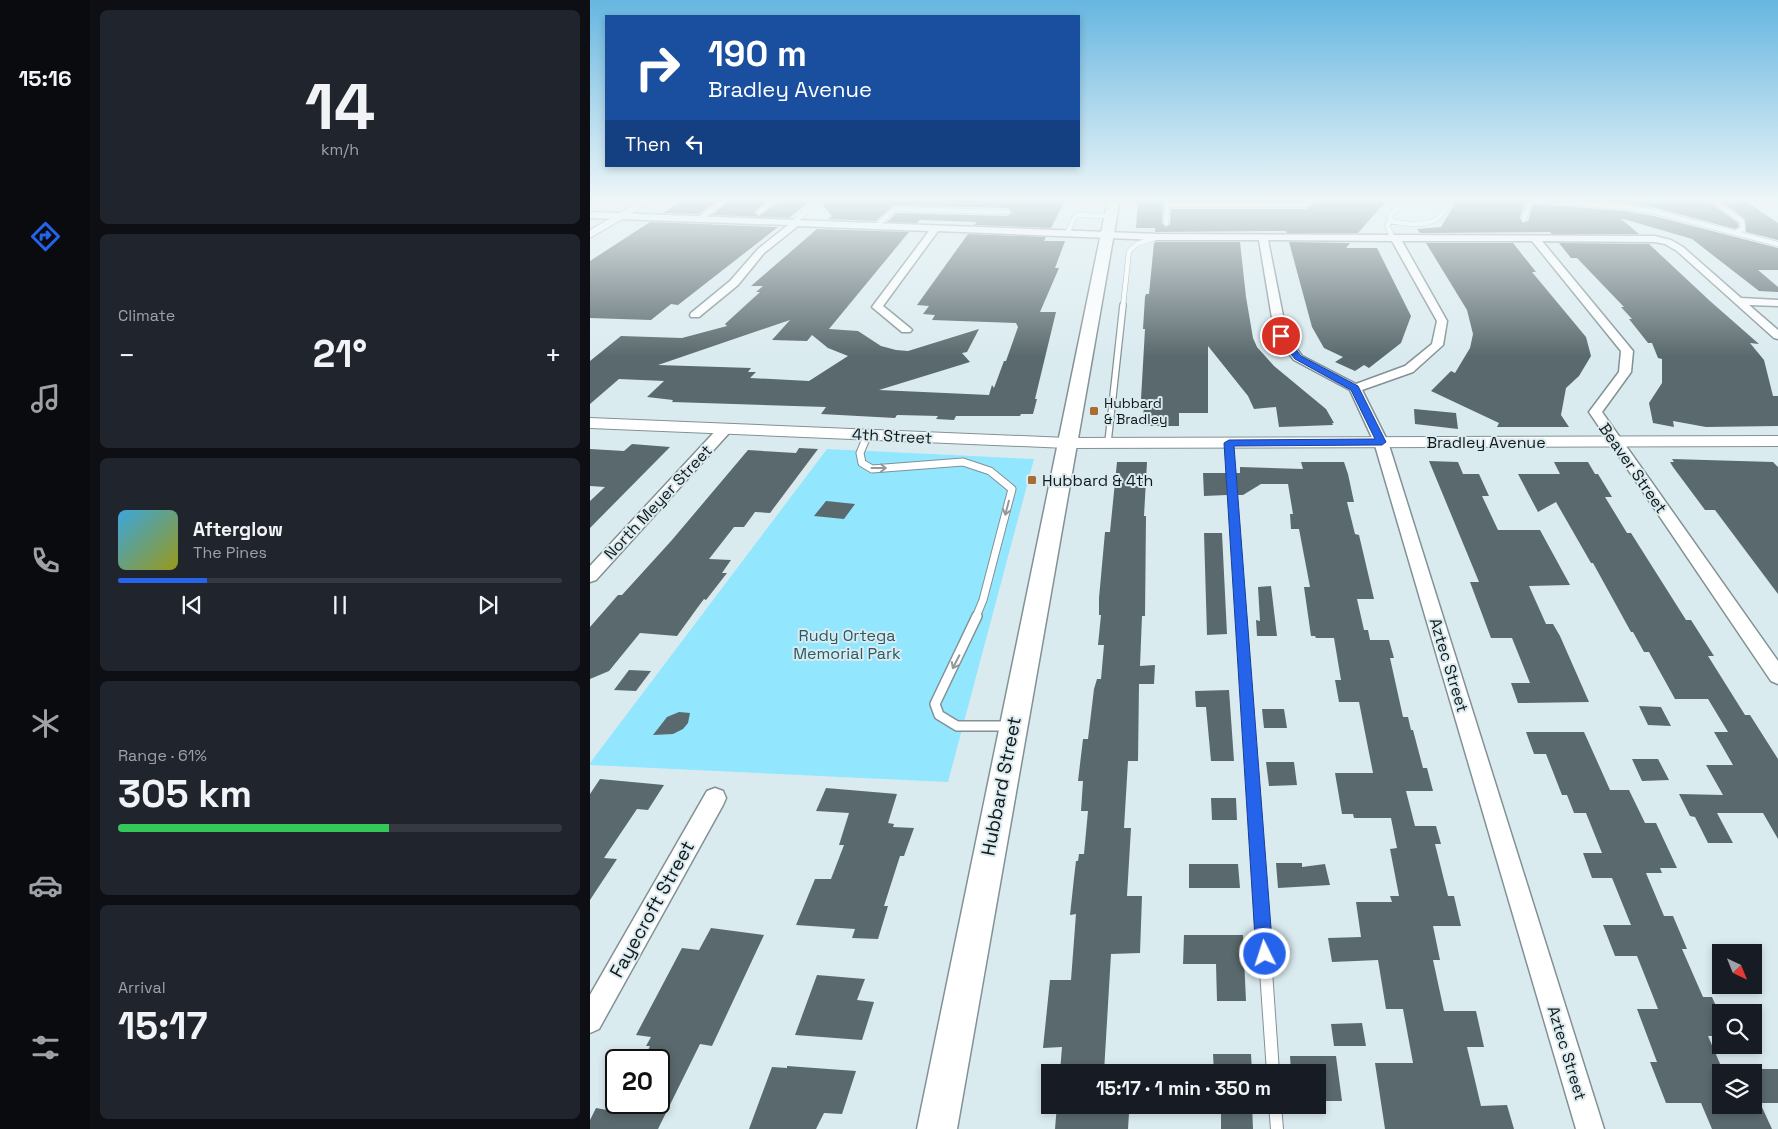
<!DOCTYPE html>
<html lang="en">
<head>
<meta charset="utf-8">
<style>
	body { margin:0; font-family:"Space Grotesk",sans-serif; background:#20242c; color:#f1f3f6; height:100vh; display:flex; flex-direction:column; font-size:19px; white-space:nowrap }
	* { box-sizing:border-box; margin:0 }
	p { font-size:16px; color:#9ea1a6 }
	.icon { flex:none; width:28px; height:28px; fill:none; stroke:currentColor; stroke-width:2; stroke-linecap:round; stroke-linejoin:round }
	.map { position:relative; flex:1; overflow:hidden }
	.panel { display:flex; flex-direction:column; gap:10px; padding:10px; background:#0d0f14; width:500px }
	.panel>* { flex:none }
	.top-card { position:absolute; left:15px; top:15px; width:475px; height:152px; border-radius:0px; box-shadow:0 2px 8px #0003; background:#1a4fa0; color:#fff; overflow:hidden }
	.needle { width:32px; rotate:137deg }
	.buttons { position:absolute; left:1122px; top:944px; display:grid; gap:10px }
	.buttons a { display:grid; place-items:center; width:50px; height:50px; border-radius:0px; background:#171b24; box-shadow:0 2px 8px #0003; font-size:25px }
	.speed { position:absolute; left:15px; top:1049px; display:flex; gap:10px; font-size:25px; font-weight:700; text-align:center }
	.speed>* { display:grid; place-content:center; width:65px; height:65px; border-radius:50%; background:#171b24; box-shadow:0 2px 8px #0003; line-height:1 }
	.speed .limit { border:2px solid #111; border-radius:8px; background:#fff; color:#111 }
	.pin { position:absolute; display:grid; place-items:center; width:42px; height:42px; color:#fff; margin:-21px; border:2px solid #fff; border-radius:50%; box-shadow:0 1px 5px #0007 }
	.me { position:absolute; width:55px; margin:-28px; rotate:356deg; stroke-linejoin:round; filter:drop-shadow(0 0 4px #0008) }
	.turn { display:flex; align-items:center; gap:18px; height:105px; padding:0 20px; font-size:22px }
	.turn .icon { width:65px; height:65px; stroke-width:2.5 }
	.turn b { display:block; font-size:35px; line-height:42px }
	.then { display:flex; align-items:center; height:48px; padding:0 20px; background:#0003; gap:10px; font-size:19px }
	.big { font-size:38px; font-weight:800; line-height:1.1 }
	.panel .widget { flex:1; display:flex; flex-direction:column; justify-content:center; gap:8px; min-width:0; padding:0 18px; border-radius:8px; background:#20242c }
	.panel .dial { align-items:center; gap:0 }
	.dial b { font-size:65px; line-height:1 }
	.song { display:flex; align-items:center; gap:15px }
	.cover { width:60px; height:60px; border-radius:8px; background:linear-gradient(135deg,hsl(200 70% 55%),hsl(60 70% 35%)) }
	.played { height:5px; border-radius:2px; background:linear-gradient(90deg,#2563eb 20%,#363941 20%) }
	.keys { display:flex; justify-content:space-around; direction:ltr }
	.heat { display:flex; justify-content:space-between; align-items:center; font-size:28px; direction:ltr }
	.charge { height:8px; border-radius:4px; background:linear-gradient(90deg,#34c759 61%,#363941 0) }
	.trip { position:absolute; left:451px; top:1064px; width:285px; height:50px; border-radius:0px; background:#171b24; box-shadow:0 2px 8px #0003; font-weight:800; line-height:50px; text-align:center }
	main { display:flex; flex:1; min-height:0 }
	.dock { display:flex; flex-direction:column; width:90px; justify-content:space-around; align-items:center; background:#090b0e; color:#9ea1a6 }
	.dock .icon { width:35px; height:35px }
	.dock .selected { color:#2563eb }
	.dock b { font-size:22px; color:#f1f3f6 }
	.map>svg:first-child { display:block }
</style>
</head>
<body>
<main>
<nav class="dock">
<b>15:16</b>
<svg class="icon selected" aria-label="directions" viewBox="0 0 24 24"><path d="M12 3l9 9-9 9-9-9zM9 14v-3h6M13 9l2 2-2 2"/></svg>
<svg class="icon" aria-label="music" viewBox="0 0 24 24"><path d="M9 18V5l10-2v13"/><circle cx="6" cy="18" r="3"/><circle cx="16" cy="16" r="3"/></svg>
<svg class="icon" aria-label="phone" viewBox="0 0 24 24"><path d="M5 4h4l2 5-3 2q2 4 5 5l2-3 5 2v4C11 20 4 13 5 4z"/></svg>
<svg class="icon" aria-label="climate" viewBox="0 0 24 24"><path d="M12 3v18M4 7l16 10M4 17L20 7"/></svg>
<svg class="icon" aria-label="car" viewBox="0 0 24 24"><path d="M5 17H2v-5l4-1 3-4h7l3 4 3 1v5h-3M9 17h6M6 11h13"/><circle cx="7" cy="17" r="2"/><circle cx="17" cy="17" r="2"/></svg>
<svg class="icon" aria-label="filters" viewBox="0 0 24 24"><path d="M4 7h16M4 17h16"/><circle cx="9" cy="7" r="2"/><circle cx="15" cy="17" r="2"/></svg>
</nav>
<section class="panel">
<div class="widget dial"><b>14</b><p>km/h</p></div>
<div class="widget"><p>Climate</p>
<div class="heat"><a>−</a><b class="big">21°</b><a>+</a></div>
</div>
<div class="widget">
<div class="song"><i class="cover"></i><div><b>Afterglow</b><p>The Pines</p></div></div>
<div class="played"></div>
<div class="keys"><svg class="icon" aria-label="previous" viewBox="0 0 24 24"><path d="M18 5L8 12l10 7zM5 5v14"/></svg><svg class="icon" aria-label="pause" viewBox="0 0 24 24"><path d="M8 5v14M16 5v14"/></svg><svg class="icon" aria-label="next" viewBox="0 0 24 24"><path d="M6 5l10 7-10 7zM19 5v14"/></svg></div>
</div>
<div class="widget"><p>Range · 61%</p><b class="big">305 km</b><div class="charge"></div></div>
<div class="widget"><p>Arrival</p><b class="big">15:17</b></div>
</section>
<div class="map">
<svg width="1188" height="1129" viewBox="0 0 1188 1129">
	<rect width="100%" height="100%" fill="#daebef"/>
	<path fill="#92e6fd" d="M237,449L444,459L358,782L0,765V763Z"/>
	<path fill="#5a696d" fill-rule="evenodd" d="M95,199H130L109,214L73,213Z
		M141,199H180L166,210L165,214L169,216L189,202L191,199L222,200L199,218L122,215Z
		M235,199L419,200L475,201L461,228L384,225L387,222L330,220L327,223L297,222L306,213L418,216L422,212L418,208L304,205L286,221L238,219L242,216L232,204Z
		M550,199H574L572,223L576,227L580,224L581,209H716L726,202L727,199H798L768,233H697L696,231L565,232V228H546L548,201Z
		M589,199H717L714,201H582Z
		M873,199H936L930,218L933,223L938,221L943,204L1034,211L1064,216L1188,248V270H1168L1188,287V292L1169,291L1102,239L1030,218L1049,234H962L960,232L830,233L827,229L851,227L867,200L872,201Z
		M977,199H1117L1119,202L1148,223L1149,227L1145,229L1066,208L1035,203Z
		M1128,199H1152L1188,223V240L1156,232L1155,219Z
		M60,222L188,227L88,305L81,304L61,320L0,318V261Z
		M227,229L319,232L239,329L268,331L291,346L306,350L318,351L389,329L377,352L372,353L380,362L289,390L399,395L402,385L404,388L414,361H416L428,327L426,323L342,320L345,315L333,314L339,306L327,305L378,234L456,237L454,241H475L465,268H469L450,312H466L445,399H447L443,414H431L430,416H366L364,420L346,419L348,416L307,415L305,418L231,414L236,407L82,402L83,400L57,397L74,381L29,379L0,404V361L31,336L92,338L137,326L135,324L170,292H166L173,286H161ZM200,320L182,340L217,341L222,335L238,348L258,356L219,381L160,378L166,372H158L161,368L68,365Z
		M566,242H650L656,297L663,338L667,347L684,366L736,409L744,423H742L743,425L689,427L686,407L664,409L658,396L618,346V413H589V426H553L554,399H551L555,329H553L555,297L556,294H559L564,243Z
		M699,242L760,243L756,248H787L821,316L811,343L779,368L774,365L765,371L745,362L753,357L734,348L722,327Z
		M836,243H923L946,272H942L996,337L1001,356L989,376L976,388L971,415L979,427H907L909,423L841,391L861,371L865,373L880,348L883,334L877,310Z
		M969,243L1059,244L1120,301L1169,344L1160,343L1174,360L1183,396H1188V426L1116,427L1083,421L1084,427L1063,423L1059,403L1072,383V359L1068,358L1062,343H1058L1039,319H1042L1031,307H1034L987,258H981Z
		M824,409L866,413L868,429L825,424Z
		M42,444L80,447L0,528V501L15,487L0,486V449L34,451Z
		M209,448L228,449L180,513L165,512L154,527H144L119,559L141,560L132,573H137L116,600L114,599L108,607L87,636L50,633L19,671L0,679V627L28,595H32L82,540L158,450L206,453Z
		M1082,459L1183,462L1188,467V594L1125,510H1115L1083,467L1080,462H1084Z
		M839,461L868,462L873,474H889L899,496H892L908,530H950L980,585L939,586L956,624H963L970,636L999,702L928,703L921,683H940L922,638H901L880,582H889Z
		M527,462H557L554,516H556L555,616H552L550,666L565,665L564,684H549L548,761H538L534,828H541L537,896H552L550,953L521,954L514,1072H470L472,1047L453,1048L460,980H481L486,914L480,915L484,878L486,861H488L489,854H494L498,811H491L493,781H488L493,739H498L504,689L507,679H511L514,645H508L511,615H509V598L515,532H520Z
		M711,462H754L758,474L764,502H757L765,534L769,535L784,599H767L774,630H778L780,640H799L804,658H800L813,717H818L821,730H823L833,768H837L843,791H816L825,826H846L851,844H845L858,896H864L871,926H843L850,960H843L854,1011H886L894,1047H877L891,1106L917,1105L924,1129H795L785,1063H823L813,1009H796L788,960L742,962L738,938L771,937L766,902H802L800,896H809L800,849L807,848L801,818H764L763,814H752L745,773H783L769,702H749L745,680H751L744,638H726L725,636H721L714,587H720L709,529H701L700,514H703L698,484H671L653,495H648L646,473H650V467L713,469Z
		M964,462H998L1005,474H1008L1022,497H1015L1037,533H1041L1096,620H1101L1124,656H1118L1155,715H1160L1188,759V839L1173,813H1127L1143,843H1118L1105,817L1100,816L1089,794L1133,795L1116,765H1143L1124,732H1138L1118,699H1085L1059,652H1054L1043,632H1041L1003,563H1001L966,502L948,512L928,474H970Z
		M613,473H636L637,495L614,496Z
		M236,501L246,502L265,504L254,519L224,516Z
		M614,533H632L637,634L617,635Z
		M681,586L687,636H667L666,620L670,621L668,587Z
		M39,670L61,671L46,691L24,690Z
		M639,690L644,761H621L616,707H606L605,691Z
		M1049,706L1071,707L1081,726L1058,725Z
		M672,709H694L697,728H674Z
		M89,712L100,713L98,723L93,729L83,734L63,735L77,717Z
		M936,732H994L1020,790H1039L1055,823H1066L1087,868H1070L1072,873H1056L1074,916H1083L1097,949H1092L1113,997H1122L1131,1017V1036H1118L1131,1066V1105H1171L1182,1129H1122L1111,1103H1076L1060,1062H1067L1047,1009H1068L1047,956H1025L1013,925H1041L1022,878H1002L993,853H1012L996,813H984L977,795H972L956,754H944Z
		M1042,759H1068L1079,780L1052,781Z
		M676,762H704L707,785L679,786Z
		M10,779L74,785L58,810L47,809L14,858L27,859L0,900V794Z
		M236,788L307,794L298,823L304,824L303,827L324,828L314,856H310L294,906H298L288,939L262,938L265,929L206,925L225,879H241L254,845H249L259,813L226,811Z
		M621,798H646L647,820H622Z
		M686,863H712V867L735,864L740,885L688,888Z
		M599,864H648L650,888H599Z
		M121,928L174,935L122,1046L110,1044L68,1129H0V1120L6,1108L23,1111L27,1102H69V1060H53L60,1046H56L61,1037L46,1035L92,948L109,950Z
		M594,935H653L656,1001H627L626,964H593Z
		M227,975L275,979L267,1000L284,1002L272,1040L205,1035Z
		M772,1023L776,1046H744L741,1024Z
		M623,1054H661L662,1072H624Z
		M700,1056H746L752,1101H728V1072H701Z
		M197,1066L266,1071L252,1114L234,1113L226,1129H159L182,1067L197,1068Z
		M1164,1069H1188V1103H1164Z
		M467,1105H526L525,1114L539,1113L538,1129H465Z
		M631,1105H662L663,1129H631Z"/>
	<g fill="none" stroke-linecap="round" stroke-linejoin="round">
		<defs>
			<path id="service-far4" d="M815,199L799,217L801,221C815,224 839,228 850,216C855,211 858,204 861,199
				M1121,199L1152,221L1153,229L1147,232
				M940,200L1034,207L1065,212L1188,244
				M577,205H716L723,199
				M169,212L187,199
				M109,219L137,199
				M934,219L941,199
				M801,221L797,225L803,239
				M203,223L231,199
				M576,223L578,199
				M287,226L304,209L418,212
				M477,233L486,215L521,216
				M533,306L539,251L547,244L568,237"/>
			<path id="service-far3" d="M275,442L278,435
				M518,442L533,305"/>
			<path id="service-far2" d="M275,441L270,453L272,463L282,469L373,462L400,471L422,489L393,600L386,617
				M518,443V441
				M639,443L651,617"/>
			<path id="service-far1" d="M387,616L345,704L349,715L367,726H419
				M651,616L667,842"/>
			<path id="service" d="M667,841L683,1072
				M685,1105L687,1129"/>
			<path id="minor" d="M0,212L568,234L1065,236L1081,240L1093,247L1151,298L1188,300V306L1159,305L1188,330V339L1184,338L1087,251L1075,244L1065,242L952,241L1043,351L1041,372L1012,412L1188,661V684L1181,681L999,412L1029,372L1031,351L942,241H812L857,321L853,345L823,372L772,390L798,442L1014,1129H986L784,442L760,390L704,360L685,336L669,240H568L348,231L293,306L320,328L322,330L320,332H312L282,307L339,231L208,226L174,253L148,285L109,317H101L100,315L101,313L140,281L168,249L198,225L0,218ZM678,240L802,241L847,321L842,344L815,366L766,384L712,356L697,336Z
				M135,425L140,426L142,429L140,432L6,580L0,582V566L130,426Z
				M125,788L133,791L136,798L133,805L9,1029L0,1033V995L117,791Z"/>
			<path id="tertiary" d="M54,199H66L0,238V230Z
				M0,418L477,438L1188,436V446L477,448L0,428Z"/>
			<path id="secondary" d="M518,199H530L367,1129H327Z"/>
		</defs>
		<use href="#service-far4" stroke="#829195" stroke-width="5.5"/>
		<use href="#service-far3" stroke="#829195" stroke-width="8"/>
		<use href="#service-far2" stroke="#829195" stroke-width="9"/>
		<use href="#service-far1" stroke="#829195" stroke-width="12"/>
		<use href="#service" stroke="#829195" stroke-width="14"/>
		<use href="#minor" stroke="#829195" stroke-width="3"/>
		<use href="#tertiary" stroke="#829195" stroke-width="2"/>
		<use href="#secondary" stroke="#829195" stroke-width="3"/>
		<use href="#service-far4" stroke="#fff" stroke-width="4.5"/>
		<use href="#service-far3" stroke="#fff" stroke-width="5.5"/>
		<use href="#service-far2" stroke="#fff" stroke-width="7"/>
		<use href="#service-far1" stroke="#fff" stroke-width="9"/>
		<use href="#service" stroke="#fff" stroke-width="12"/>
		<use href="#minor" fill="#fff" fill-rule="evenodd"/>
		<use href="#tertiary" fill="#fff" fill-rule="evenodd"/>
		<use href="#secondary" fill="#fff" fill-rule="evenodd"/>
	</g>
	<defs><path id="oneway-shaft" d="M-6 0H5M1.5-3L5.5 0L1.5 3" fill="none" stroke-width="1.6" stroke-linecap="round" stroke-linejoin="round" transform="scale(1.25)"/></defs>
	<g stroke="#959798">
		<use href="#oneway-shaft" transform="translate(289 468)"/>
		<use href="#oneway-shaft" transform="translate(417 508) rotate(105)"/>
		<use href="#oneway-shaft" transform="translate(366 662) rotate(117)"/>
	</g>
	<linearGradient id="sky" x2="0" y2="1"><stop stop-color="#66b6e0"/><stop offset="0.56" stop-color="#eef6f8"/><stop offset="1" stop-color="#eef6f8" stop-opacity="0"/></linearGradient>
	<rect width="1188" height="357" fill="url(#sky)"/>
	<path fill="#2563eb" stroke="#184099" d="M688,334H694L711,356L768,386L796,442L792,445L644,446L683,954L681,961L675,963L668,961L666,954L634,443L639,440L785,439L761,390L705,359L687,336Z"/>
	<g fill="#a96e2f" stroke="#daebef" stroke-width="2">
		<rect x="499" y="406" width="10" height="10" rx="2.5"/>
		<rect x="437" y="475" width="10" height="10" rx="2.5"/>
	</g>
	<g text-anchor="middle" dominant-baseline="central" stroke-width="4" stroke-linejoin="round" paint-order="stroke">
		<g font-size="14" fill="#13181a" stroke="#daebef" text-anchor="start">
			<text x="514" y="403">Hubbard<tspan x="514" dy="16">&amp; Bradley</tspan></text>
		</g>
		<g font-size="16" fill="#13181a" stroke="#daebef">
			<text transform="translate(302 436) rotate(3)">4th Street</text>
			<text x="896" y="442">Bradley Avenue</text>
			<text transform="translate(1043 468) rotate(55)">Beaver Street</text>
			<text transform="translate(68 502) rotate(-47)">North Meyer Street</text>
			<text transform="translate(859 665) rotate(73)">Aztec Street</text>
			<text transform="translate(977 1053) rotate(73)">Aztec Street</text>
		</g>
		<g font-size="16" fill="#13181a" stroke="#daebef" text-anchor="start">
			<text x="452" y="480">Hubbard &amp; 4th</text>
		</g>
		<g font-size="16" fill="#2a5a66" stroke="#daebef">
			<text x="257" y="635">Rudy Ortega<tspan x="257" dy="18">Memorial Park</tspan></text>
		</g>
		<g font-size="19" fill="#13181a" stroke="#daebef">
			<text transform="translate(411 786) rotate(-79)">Hubbard Street</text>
			<text transform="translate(62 909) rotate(-61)">Fayecroft Street</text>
		</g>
	</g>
</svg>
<div class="buttons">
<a><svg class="needle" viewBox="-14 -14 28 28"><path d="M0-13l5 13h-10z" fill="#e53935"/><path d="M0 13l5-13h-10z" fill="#9ea1a6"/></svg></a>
<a><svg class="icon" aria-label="search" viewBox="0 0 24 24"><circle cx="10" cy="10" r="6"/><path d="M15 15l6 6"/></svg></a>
<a><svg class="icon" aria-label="layers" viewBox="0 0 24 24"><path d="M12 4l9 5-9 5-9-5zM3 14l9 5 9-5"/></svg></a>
</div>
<div class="speed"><div class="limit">20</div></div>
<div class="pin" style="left:691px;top:336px;background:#d93025"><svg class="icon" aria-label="arrive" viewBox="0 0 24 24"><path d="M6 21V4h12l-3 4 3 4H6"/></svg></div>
<svg class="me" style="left:675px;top:954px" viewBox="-20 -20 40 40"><circle r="17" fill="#2563eb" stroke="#fff" stroke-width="3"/><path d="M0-11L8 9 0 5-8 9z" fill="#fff"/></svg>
<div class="trip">15:17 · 1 min · 350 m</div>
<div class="top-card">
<div class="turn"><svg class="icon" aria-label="right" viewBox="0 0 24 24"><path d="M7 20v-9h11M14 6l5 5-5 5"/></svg><div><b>190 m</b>Bradley Avenue</div></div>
<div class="then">Then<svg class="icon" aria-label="left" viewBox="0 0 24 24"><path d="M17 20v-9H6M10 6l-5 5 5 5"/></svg></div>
</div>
</div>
</main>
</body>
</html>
